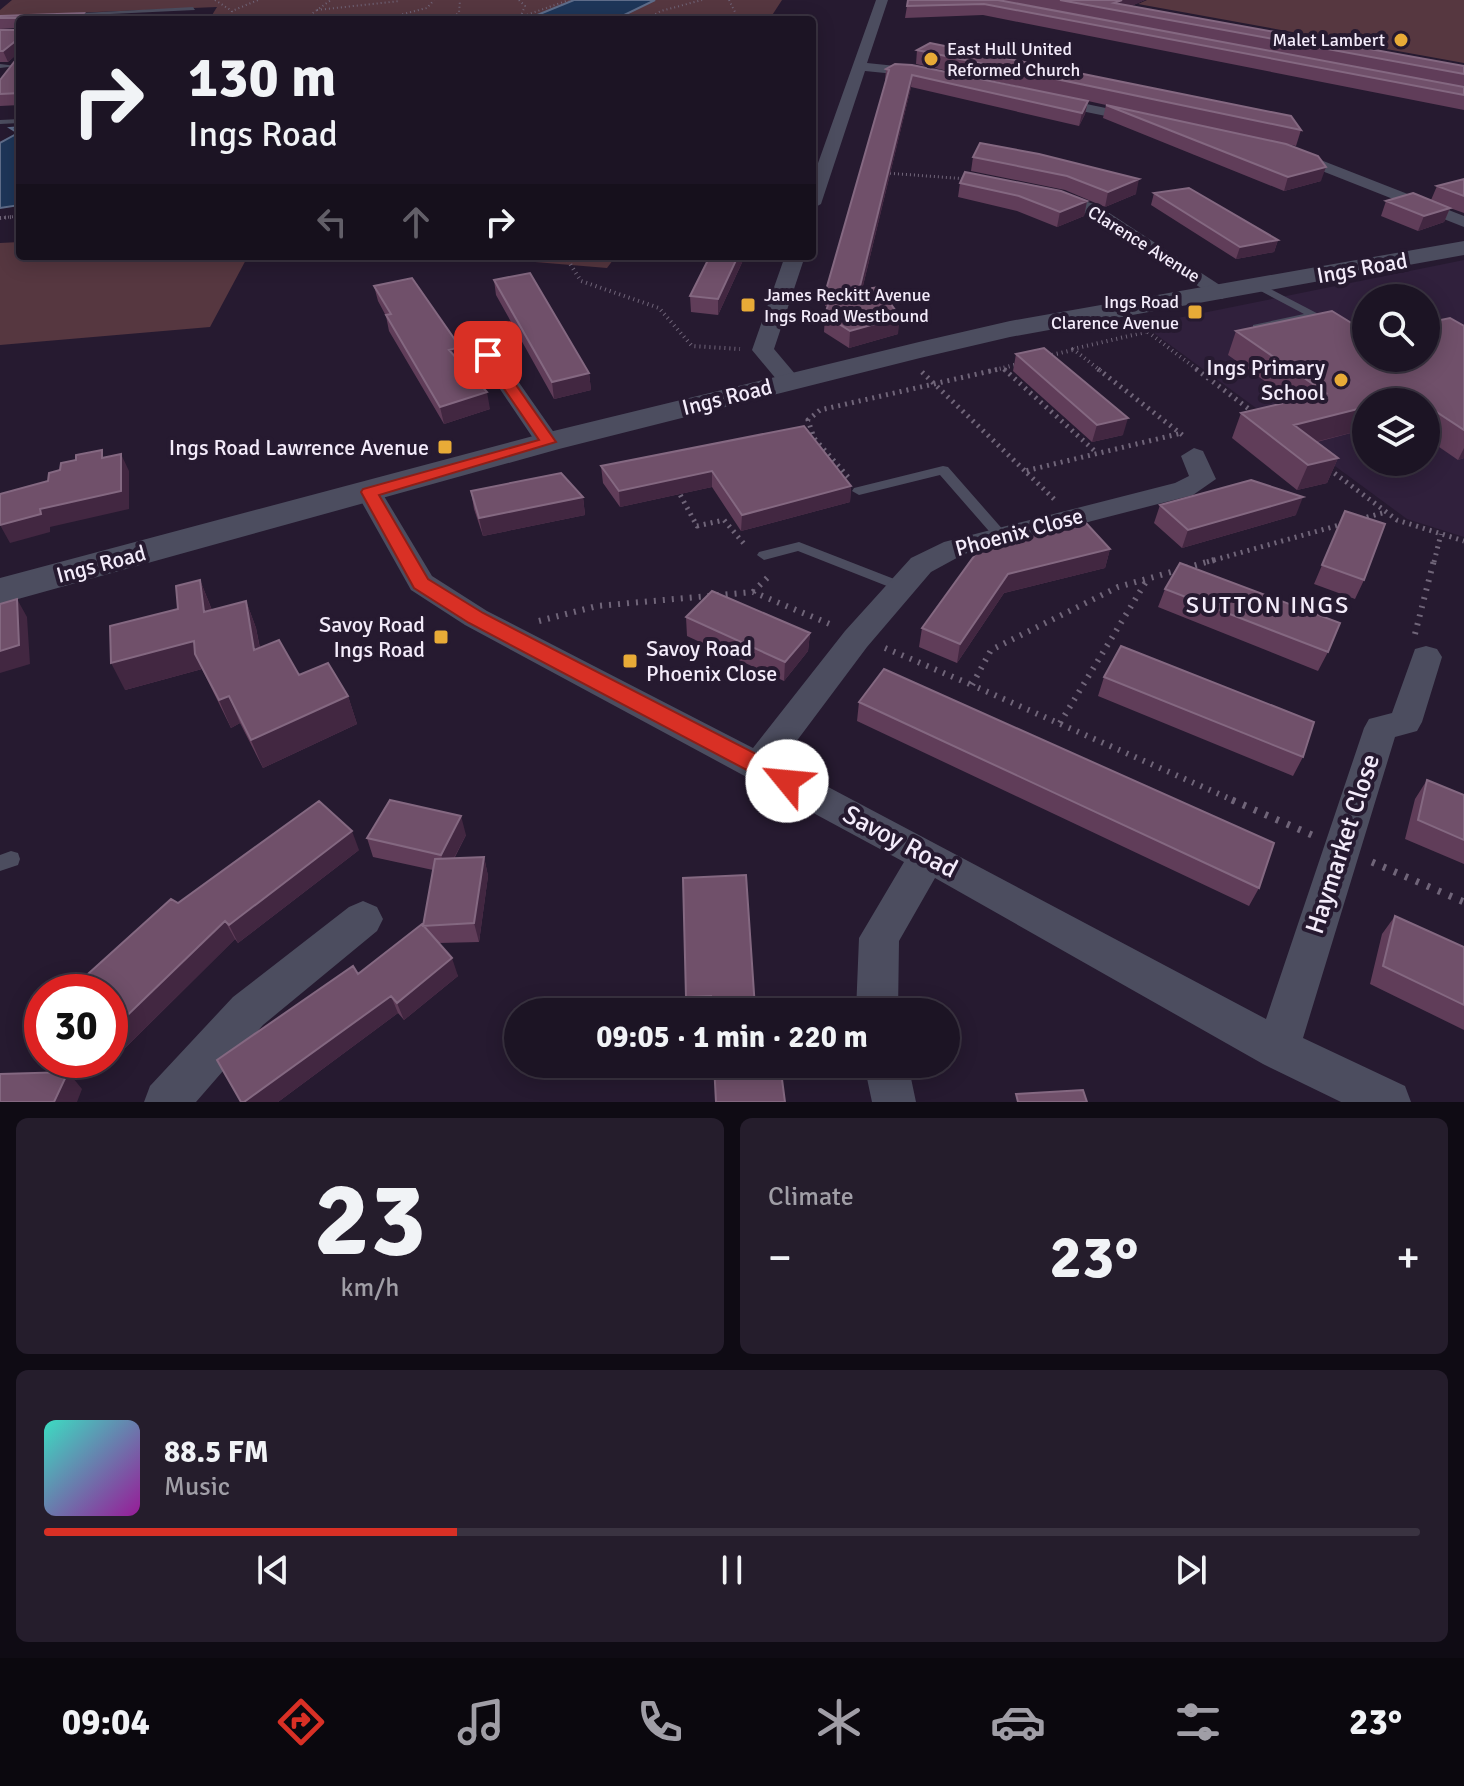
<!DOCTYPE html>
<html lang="en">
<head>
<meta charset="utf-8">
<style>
	body { margin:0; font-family:Signika,sans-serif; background:#251d2c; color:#f1f3f6; height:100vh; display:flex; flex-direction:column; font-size:30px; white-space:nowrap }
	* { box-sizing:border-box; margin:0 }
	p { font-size:26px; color:#a09ea6 }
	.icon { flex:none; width:44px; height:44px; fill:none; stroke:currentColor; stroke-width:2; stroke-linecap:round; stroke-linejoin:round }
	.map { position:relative; height:1102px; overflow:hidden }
	.side { display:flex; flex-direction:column; gap:16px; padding:16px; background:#0f0b14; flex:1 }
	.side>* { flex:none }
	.top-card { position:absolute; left:16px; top:16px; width:800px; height:244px; border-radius:8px; box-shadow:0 4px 20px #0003,0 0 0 2px #3a3341; background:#1c1424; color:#f1f3f6; overflow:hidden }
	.fabs { position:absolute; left:1352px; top:284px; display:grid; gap:16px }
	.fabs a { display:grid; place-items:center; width:88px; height:88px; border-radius:50%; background:#1c1424; box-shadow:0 4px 20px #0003,0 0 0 2px #3a3341; font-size:40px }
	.speed { position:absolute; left:24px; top:974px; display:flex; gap:16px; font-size:40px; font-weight:700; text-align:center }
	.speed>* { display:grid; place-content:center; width:104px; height:104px; border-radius:50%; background:#1c1424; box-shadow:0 4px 20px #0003,0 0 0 2px #3a3341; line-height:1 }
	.speed .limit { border:12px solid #d22; background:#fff; color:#111 }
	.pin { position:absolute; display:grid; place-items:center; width:68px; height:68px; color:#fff; margin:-34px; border-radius:16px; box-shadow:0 4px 12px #0006 }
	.me { position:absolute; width:88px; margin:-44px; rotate:298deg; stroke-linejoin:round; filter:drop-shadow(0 0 6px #0008) }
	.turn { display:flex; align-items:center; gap:28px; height:168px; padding:0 40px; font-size:36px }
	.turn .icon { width:104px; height:104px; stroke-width:2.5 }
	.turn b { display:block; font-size:56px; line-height:68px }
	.lanes { display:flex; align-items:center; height:76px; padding:0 40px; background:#0003; justify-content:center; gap:40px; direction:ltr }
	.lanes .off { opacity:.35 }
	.big { font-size:60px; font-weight:700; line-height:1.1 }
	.side .card { flex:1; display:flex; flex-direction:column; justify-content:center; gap:12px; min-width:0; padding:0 28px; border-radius:12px; background:#251d2c }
	.side .dial { align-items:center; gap:0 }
	.dial b { font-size:104px; line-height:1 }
	.song { display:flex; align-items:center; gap:24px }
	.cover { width:96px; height:96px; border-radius:12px; background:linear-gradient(135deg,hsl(170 70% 55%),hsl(300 70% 35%)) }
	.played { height:8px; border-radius:4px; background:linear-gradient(90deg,#d93025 30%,#3a3341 30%) }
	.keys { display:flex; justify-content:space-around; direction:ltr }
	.heat { display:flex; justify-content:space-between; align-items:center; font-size:44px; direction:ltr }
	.side .tiles { flex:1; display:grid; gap:16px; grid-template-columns:1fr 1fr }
	.card:last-child { grid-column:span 2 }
	.trip { position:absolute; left:504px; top:998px; width:456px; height:80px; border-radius:40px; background:#1c1424; box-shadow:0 4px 20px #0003,0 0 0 2px #3a3341; font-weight:700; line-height:80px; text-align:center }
	.tabs { display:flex; height:128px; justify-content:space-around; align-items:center; background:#0b080e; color:#a09ea6 }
	.tabs .icon { width:56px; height:56px }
	.tabs .current { color:#d93025 }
	.tabs b { font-size:36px; color:#f1f3f6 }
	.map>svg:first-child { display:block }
</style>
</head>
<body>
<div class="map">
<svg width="1464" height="1102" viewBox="0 0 1464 1102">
	<rect width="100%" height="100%" fill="#261a30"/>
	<path fill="#30203c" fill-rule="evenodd" d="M1464,260V537L1407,519L1143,325ZM1366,298H1426V358H1366ZM1366,402H1426V462H1366Z"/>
	<path fill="#563740" d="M12,0H782L769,20H209L217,7L0,16V10Z
		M1147,0H1464V63L1138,4Z
		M20,242V256H248L210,327L0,345V243Z
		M461,256H616L607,268Z"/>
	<path fill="#1e3659" stroke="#5e6c89" stroke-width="2" d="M574,0H655L614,20H525Z
		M20,127V205L0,208V143L18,133L10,128Z"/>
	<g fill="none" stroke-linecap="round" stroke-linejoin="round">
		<path stroke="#706579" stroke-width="2" stroke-dasharray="1 3" stroke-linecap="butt" d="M215,0L232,11
			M519,0L525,6L520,18
			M729,0L739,20
			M317,10L400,1
			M231,20L232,11L258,0
			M303,20L331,0
			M379,20L427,8L434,0
			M446,20L459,13L460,0
			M512,20L569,0
			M645,20L661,11L702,0"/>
		<path stroke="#706579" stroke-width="3" stroke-dasharray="1 3" stroke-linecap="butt" d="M886,173L968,179
			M0,218L20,216"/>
		<path stroke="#706579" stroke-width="4" stroke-dasharray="1 4" stroke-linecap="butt" d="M0,218L12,217
			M565,256L581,281L659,308L692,346L740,349
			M1144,329L1199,371
			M1047,356L1073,350
			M990,371L1003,368
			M1006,371L1003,368L1018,364
			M1101,371L1073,349L1146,332"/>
		<path stroke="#706579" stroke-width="5" stroke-dasharray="2 5" stroke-linecap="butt" d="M1004,369L1097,453
			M1098,369L1185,437
			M1196,369L1257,415
			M922,372L1025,471
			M1329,469L1397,520L1464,541
			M848,477L814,438L808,420L820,410L999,369
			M677,489L697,526L724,520L745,545
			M1054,499L1025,471L1182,433
			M1360,519L1386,512
			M1207,562L1343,524
			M1434,562L1441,534"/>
		<path stroke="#706579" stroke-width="6" stroke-dasharray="2 7" stroke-linecap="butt" d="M1214,560L1118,587L991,650L972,685L1237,802
			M753,592L769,576L767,573
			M539,621L597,606L753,592L832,625
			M1415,634L1434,560
			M885,648L972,685
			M1060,723L1147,580"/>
		<path stroke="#706579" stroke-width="7" stroke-dasharray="3 9" stroke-linecap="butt" d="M1232,800L1312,835
			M1372,862L1464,902"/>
		<path fill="#4c4d5f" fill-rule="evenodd" d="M193,7L195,10L68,16L65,14Z
			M0,64L17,66L0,68Z
			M20,119V123L0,124V120Z
			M1259,283L1330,320L1331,322L1326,325L1312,319L1253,329V325L1304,314L1255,288V284Z
			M943,466L948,467L1005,532L1007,535L1005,538H995L940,475L859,495L852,491L854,488Z
			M799,542L907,584L909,587L902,592L897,590L798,551L764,560L757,555L759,552Z
			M11,851L18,853L20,859L18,865L0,871V855Z"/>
		<path fill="#4c4d5f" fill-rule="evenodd" d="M876,0H888L867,63L925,69L932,73L925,77L865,71L821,204L812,209V180Z
			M1052,97L1140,115L1147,119L1140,123L1047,104L1045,101Z
			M1290,148L1464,216V227L1284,156L1282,153Z
			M1050,190L1097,205L1232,293L1222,299L1215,297L1085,213L1044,199V191Z
			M785,256H805L774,349L801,381L790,388L782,386L752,350Z
			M473,327L481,328L557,437L560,442L557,447H539L462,333Z
			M1194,448L1203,451L1216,479L1193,495L964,554L931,572L867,647L781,762L1266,1019L1364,728L1369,719L1392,713L1415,649L1426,646L1437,649L1442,657L1422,722L1417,731L1395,737L1303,1038L1405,1086L1411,1102H1341L1263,1064L935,878L899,941L898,1012H856L859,938L904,862L465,625L411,590L356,492L360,486H378L432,576L487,611L753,748L845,631L911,558L944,542L1175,483L1189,476L1181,456Z
			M363,901L377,907L383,919L377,931L263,1025L196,1102H144L150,1086L233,997L349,907Z
			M864,1064H908L916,1102H872Z"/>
		<path fill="#4c4d5f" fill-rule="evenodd" d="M1464,241V255L1010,337L920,358L559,449L0,604V578L537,435L919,342L1010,321Z"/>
	</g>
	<path fill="#603d59" d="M908,0H1145L1131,6L1464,66V110L983,15L905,18Z
		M84,13L86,20H20V105L0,106V80L18,57V53L8,62H0V30H18V28L0,29V16Z
		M917,50L1301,130L1296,146L1201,126L1321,181L1284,191L1103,118L1106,105L1088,101L1085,114L1079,126L911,87L862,290L898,334L849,348L824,332L825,315L828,306H825L826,290L886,81H885L886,69L1086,101L916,64Z
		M980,143L1136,194L1105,207L1065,190L971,171L973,157Z
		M1464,179V213L1450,208L1444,222L1418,231L1381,216L1386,201L1431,200L1437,186Z
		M960,183L1087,201L1084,216L1057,227L1017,211L958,197Z
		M1154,193L1278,240L1274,252L1236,259L1151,205Z
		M710,256H745L718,315L691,312L690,296Z
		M494,280L589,373L591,390L554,399L496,295Z
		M374,286L463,364H462L490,409L444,424L389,331L386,316L378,301Z
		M1464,326V458L1458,460L1426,438V402H1366V429L1317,442L1338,458L1327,483L1297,490L1232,438L1241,413L1293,401L1228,355L1236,331L1366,358Z
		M1016,354L1123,435L1092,442L1013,371Z
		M804,426L851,486L850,502L741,531L712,487L620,507L603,483L601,466Z
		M471,491L583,497L585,515L483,536L474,509Z
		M1160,505L1296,515L1182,548L1154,523Z
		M1345,511L1364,580L1355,599L1314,584Z
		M1086,523L1110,549L1105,568L1004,593L957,663L919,647L922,628Z
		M200,580L212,610L246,601L256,628L260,648L299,675L348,696L357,724L263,768L240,723L231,728L202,669L125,690L178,609Z
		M1165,589L1328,652L1318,671L1158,607Z
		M686,617L810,633L808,651L784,681L687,636Z
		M1104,677L1303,757L1293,776L1098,696Z
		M859,702L1259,888L1249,906L857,721Z
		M1427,780L1464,795V864L1405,839L1415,799Z
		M466,835L454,859L484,857L488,876L479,942L439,943L458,976L404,1020L398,1013L278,1102H241L423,926L433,870L373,857L367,838Z
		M359,850L238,943L235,939L105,1068L95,1060H110L178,903Z
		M683,878L755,1008L774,1012H687Z
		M1395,916L1464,947V1030L1370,984L1382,934Z"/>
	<path fill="#422741" d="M1122,0H1145L1120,11L1114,3Z
		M84,13L86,20H79Z
		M18,39L20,52L8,62L3,51Z
		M912,75L911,87L858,306L859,290Z
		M1088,101L1085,114L1079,126L1082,113Z
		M1326,167L1321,181L1284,191L1288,177Z
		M1139,179L1136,194L1105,207L1108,192Z
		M1087,201L1084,216L1057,227L1060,212Z
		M1450,208L1444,222L1418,231L1424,216Z
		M1278,240L1274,252L1236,259L1240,247Z
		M738,256H745L718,315V299Z
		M900,317L898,334L849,348L850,331Z
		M460,347L463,364L452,367L449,350Z
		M589,373L591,390L554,399L552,382Z
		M487,392L490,409L444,424L440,407Z
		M1412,396L1409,402H1388Z
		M1366,407V429L1287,449L1294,425Z
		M1128,418L1123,435L1092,442L1097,425Z
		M1464,448V458L1458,460Z
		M121,454L129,471V509L50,527V532L10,543L0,525L40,509Z
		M1338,458L1327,483L1297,490L1308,465Z
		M712,471V487L620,507L619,491Z
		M851,486L850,502L741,531L742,515Z
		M583,497L585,515L483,536L479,518Z
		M1303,497L1296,515L1182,548L1188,530Z
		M1110,549L1105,568L1004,593L957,663L960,644L1008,574Z
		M200,580L211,608L215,639L204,612Z
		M17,599L27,617L30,664L0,673V651Z
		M246,601L256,628L265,678L254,650Z
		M810,633L808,651L784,681L785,662Z
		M194,641L195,654L202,669L125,690L111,663Z
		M229,696L240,723L231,728L219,700Z
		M348,696L357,724L263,768L251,740Z
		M461,816L466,835L446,873L441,855Z
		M352,831L359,850L238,943L229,925Z
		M484,857L488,876L479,942L474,923Z
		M225,921L235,939L105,1068L99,1060H110V1032Z
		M452,958L458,976L404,1020L397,1003Z
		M391,996L398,1013L278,1102H244Z
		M68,1072L82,1089L77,1102H54Z"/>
	<path fill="#70506a" stroke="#846881" stroke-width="2" d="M908,0H998L1464,87V95L984,4L907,6Z
		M1060,0H1122L1114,3L1464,66V74Z
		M84,13L79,20H20V93L0,94V80L18,57V39L3,51H0V30H18V18H0V16Z
		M930,43L1291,116L1301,130L917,50Z
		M895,64L912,65L1088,101L1082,113L912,75L859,290L879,287L900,317L850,331L825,315L832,291L826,290L889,70L886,69Z
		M1106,105L1286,144L1318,156L1326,167L1288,177Z
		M980,143L1039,154L1139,179L1108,192L1067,176L973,157Z
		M965,172L1061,191L1087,201L1060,212L1019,196L960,183Z
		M1464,179V196L1437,186Z
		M1189,188L1278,240L1240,247L1154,193Z
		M1413,193L1450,208L1424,216L1386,201Z
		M710,256H738L718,299L690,296Z
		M530,273L589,373L552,382L494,280Z
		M412,278L460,347L449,350L487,392L440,407L386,315L391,314L374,286Z
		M1332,311L1366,332V358H1426V323L1450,318L1464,326V430L1426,405V402H1421L1412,396L1388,402H1366V407L1294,425L1338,458L1308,465L1241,413L1326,393L1236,331Z
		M1044,348L1128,418L1097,425L1016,354Z
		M804,426L851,486L742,515L712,471L619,491L601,466Z
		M102,450V458L121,454V491L40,509L41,514L0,525V494L48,481L49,473L60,470L61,463L76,460V455Z
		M561,473L583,497L479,518L471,491Z
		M1251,480L1303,497L1188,530L1160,505Z
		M1345,511L1385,524L1364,580L1322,565Z
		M1086,523L1110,549L1008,574L960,644L922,628L980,548Z
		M1180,563L1340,623L1328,652L1165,589Z
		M200,580L204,612L246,601L254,650L279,640L299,675L328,663L348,696L251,740L229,696L219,700L195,654L194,641L111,663L110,626L178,609L176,586Z
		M712,591L810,633L785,662L686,617Z
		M17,599L19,645L0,651V604Z
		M1121,646L1314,722L1303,757L1104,677Z
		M884,669L1274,843L1259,888L859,702Z
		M1427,780L1464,795V840L1418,820Z
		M390,800L461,816L441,855L367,838Z
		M319,801L352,831L229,925L225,921L110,1032V992H68L171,899L178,903Z
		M484,857L474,923L423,926L435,859Z
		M746,875L755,1008H774V1012H711V996L686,997L683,878Z
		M1395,916L1464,947V1005L1383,966Z
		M422,924L452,958L397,1003L391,996L244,1102H241L217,1060L353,966L358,974Z
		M714,1064H780L785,1102H716Z
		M68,1072L54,1102H0V1074Z
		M1083,1090L1087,1102H1018L1016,1094Z"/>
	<path fill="#d93025" stroke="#8d1f18" stroke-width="2" d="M483,352H493L556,442L379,495L428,579L483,613L795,774L798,781L795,787H779L469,623L414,588L361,492L363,489L539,440L481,355Z"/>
	<g fill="#e8ab37" stroke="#261a30" stroke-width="3">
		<circle cx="1401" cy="40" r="8"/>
		<circle cx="931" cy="59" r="8"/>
		<rect x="740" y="297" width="16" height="16" rx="4"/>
		<rect x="1187" y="304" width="16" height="16" rx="4"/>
		<circle cx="1341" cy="380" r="8"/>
		<rect x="437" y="439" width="16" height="16" rx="4"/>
		<rect x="433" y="629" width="16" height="16" rx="4"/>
		<rect x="622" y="653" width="16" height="16" rx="4"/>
	</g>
	<g text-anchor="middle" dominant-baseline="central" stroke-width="8" stroke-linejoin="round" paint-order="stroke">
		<g font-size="18" fill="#f3ebfa" stroke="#261a30" text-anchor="end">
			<text x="1385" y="40">Malet Lambert</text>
			<text x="947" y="49" text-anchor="start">East Hull United<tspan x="947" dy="21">Reformed Church</tspan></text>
			<text x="764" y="295" text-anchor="start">James Reckitt Avenue<tspan x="764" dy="21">Ings Road Westbound</tspan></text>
			<text x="1179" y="302">Ings Road<tspan x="1179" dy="21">Clarence Avenue</tspan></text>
		</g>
		<g font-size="18" fill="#f3ebfa" stroke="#261a30">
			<text transform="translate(1144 244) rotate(32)">Clarence Avenue</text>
		</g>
		<g font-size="22" fill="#f3ebfa" stroke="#261a30">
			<text transform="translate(1362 268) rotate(-10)">Ings Road</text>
			<text transform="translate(727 397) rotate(-14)">Ings Road</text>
			<text transform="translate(1019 532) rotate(-15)">Phoenix Close</text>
			<text transform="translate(101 564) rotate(-15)">Ings Road</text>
		</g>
		<g font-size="22" fill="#f3ebfa" stroke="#261a30" text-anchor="end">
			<text x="1325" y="367">Ings Primary<tspan x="1325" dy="25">School</tspan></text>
			<text x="429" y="447">Ings Road Lawrence Avenue</text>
			<text x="425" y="624">Savoy Road<tspan x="425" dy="25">Ings Road</tspan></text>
			<text x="646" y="648" text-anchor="start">Savoy Road<tspan x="646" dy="25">Phoenix Close</tspan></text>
		</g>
		<g font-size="24" letter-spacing="2" fill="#f3ebfa" stroke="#261a30">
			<text x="1268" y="605">SUTTON INGS</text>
		</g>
		<g font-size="26" fill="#f3ebfa" stroke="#261a30">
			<text transform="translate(900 842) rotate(28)">Savoy Road</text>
			<text transform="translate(1343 844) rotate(-72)">Haymarket Close</text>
		</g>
	</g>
</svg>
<div class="fabs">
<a><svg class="icon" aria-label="search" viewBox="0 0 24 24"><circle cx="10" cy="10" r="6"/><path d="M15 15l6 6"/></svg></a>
<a><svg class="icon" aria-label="layers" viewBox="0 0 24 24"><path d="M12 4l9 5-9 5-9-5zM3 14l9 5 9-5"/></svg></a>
</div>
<div class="speed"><div class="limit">30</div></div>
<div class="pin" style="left:488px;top:355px;background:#d93025"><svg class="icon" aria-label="arrive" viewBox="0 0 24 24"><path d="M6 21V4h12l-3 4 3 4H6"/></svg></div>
<svg class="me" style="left:787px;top:781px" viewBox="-20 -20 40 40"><circle r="19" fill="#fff"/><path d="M0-13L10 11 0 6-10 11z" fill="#d93025"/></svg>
<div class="trip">09:05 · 1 min · 220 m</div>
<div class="top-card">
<div class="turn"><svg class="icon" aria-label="right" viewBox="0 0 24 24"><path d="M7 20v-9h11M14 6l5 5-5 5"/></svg><div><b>130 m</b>Ings Road</div></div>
<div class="lanes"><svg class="icon off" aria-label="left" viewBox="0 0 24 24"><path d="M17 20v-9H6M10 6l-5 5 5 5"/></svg><svg class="icon off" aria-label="ahead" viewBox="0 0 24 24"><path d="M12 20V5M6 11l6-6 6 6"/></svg><svg class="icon" aria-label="right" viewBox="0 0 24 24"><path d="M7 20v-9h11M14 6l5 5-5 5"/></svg></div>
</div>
</div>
<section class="side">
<div class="tiles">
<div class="card dial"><b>23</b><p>km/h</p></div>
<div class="card"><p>Climate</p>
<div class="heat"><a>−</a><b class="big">23°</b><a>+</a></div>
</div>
<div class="card">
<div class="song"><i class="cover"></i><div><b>88.5 FM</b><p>Music</p></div></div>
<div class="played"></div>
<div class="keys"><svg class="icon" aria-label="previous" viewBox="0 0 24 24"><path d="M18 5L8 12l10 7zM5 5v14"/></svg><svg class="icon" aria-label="pause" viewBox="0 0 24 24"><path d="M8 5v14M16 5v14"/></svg><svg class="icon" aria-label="next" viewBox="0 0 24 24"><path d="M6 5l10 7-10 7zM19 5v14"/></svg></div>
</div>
</div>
</section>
<nav class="tabs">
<b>09:04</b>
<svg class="icon current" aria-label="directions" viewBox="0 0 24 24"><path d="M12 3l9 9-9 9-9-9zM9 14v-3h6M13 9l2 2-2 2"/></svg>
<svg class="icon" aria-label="music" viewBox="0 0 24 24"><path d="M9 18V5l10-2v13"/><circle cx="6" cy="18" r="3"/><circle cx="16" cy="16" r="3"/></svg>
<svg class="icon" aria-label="phone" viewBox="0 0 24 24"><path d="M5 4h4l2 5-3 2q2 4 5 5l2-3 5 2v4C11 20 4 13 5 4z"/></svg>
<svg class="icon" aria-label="climate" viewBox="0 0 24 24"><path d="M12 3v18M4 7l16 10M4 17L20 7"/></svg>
<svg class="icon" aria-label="car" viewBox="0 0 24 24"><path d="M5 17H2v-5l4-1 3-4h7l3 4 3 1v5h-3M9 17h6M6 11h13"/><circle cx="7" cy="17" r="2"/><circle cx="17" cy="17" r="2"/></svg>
<svg class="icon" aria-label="filters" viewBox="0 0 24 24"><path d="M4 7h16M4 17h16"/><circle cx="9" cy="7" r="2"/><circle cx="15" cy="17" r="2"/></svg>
<b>23°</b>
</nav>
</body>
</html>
